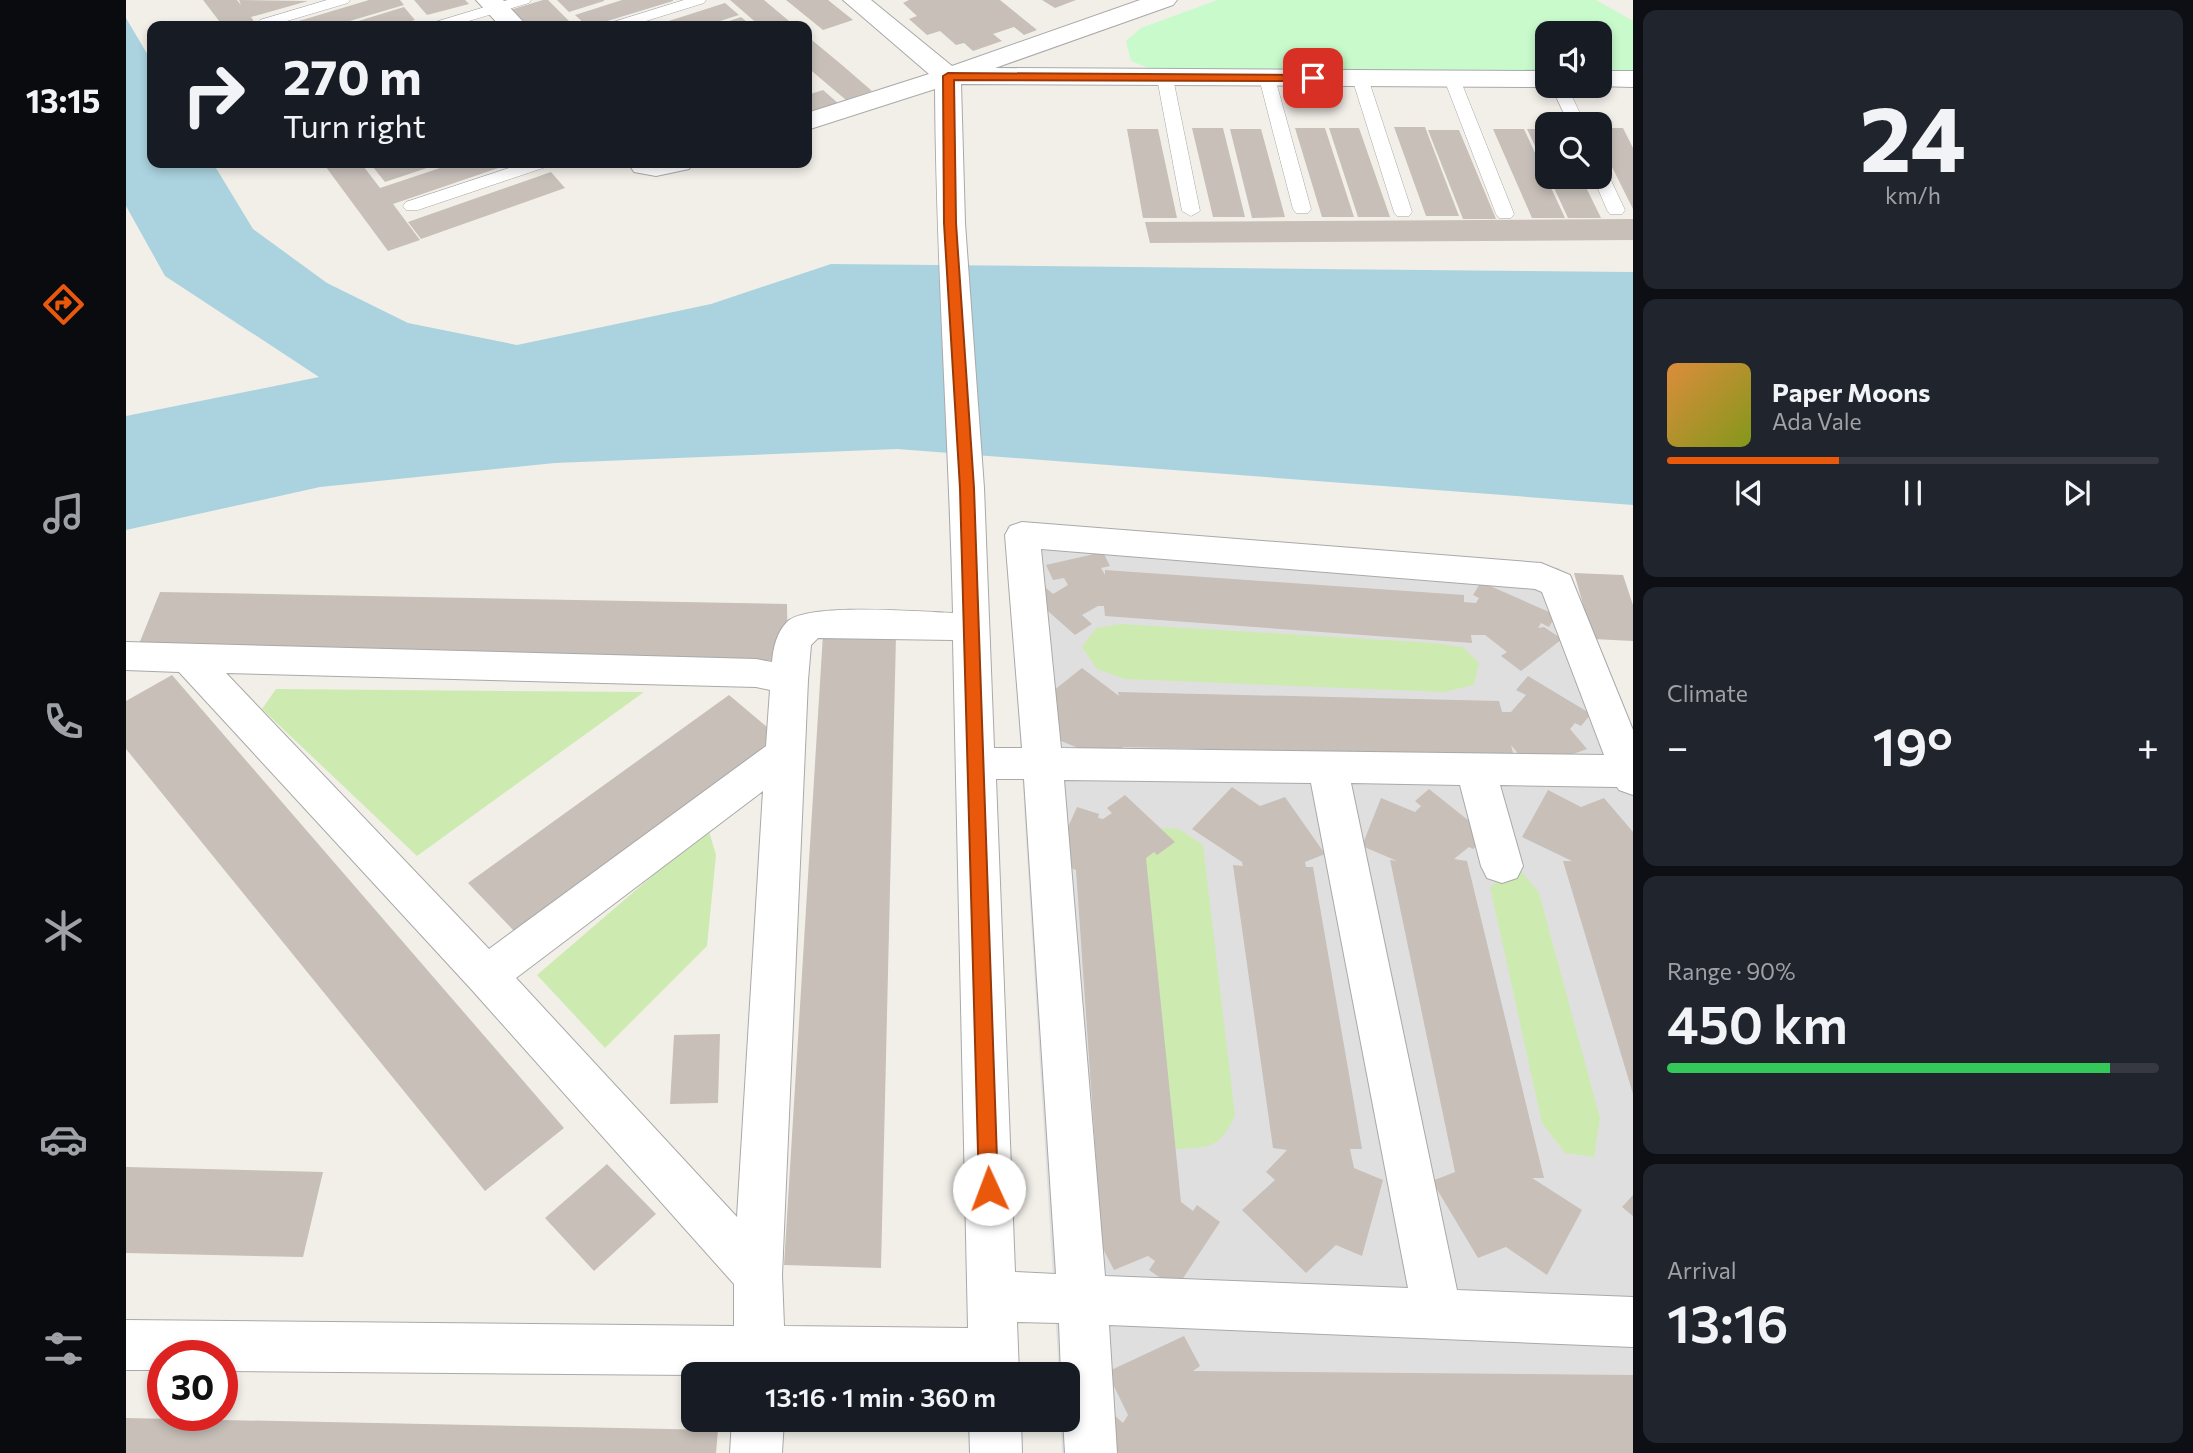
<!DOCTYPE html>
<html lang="en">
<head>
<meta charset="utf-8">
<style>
	body { margin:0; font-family:Commissioner,sans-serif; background:#20242c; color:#f1f3f6; height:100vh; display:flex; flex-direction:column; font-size:26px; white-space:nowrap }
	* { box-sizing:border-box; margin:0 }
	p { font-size:23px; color:#9ea1a6 }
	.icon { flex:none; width:38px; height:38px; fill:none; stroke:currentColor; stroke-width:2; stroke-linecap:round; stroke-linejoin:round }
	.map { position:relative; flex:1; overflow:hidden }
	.panel { display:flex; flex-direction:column; gap:10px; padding:10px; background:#0d0f14; width:560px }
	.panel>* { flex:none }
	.guide { position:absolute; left:21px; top:21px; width:665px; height:147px; border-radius:14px; box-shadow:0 4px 10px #0003; background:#171b24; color:#f1f3f6; overflow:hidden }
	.fabs { position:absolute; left:1409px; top:21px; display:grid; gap:14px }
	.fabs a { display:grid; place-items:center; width:77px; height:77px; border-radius:14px; background:#171b24; box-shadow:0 4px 10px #0003; font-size:35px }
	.speed { position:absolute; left:21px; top:1340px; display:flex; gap:14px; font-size:35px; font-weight:700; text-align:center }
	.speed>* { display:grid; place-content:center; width:91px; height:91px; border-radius:50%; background:#171b24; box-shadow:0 4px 10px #0003; line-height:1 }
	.speed .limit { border:10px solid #d22; background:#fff; color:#111 }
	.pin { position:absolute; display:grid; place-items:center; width:60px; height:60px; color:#fff; margin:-30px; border-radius:14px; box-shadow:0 4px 10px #0006 }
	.me { position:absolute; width:77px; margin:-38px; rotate:358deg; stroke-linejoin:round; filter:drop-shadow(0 0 5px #0008) }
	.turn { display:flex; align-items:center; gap:24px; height:147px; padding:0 21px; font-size:32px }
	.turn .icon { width:91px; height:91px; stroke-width:2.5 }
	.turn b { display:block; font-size:49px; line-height:60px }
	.big { font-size:52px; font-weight:600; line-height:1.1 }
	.panel .widget { flex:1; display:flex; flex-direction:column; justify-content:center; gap:10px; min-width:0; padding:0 24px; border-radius:14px; background:#20242c }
	.panel .dial { align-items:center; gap:0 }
	.dial b { font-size:91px; line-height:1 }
	.song { display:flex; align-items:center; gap:21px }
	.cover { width:84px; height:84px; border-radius:10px; background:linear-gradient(135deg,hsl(30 70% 55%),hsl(70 70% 35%)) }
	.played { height:7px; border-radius:4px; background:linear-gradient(90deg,#ea580c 35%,#363941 35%) }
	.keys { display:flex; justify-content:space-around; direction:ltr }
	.heat { display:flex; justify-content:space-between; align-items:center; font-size:38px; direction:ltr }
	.charge { height:10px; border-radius:5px; background:linear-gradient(90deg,#34c759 90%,#363941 0) }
	.trip { position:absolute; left:555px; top:1362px; width:399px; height:70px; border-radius:14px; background:#171b24; box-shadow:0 4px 10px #0003; font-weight:600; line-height:70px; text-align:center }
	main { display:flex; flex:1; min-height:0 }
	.tabs { display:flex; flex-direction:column; width:126px; justify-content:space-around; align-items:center; background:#090b0e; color:#9ea1a6 }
	.tabs .icon { width:49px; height:49px }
	.tabs .current { color:#ea580c }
	.tabs b { font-size:32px; color:#f1f3f6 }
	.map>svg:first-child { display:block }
</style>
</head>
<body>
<main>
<nav class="tabs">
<b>13:15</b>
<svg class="icon current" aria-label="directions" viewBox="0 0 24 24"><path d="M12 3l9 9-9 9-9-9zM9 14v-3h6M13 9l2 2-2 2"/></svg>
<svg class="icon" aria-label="music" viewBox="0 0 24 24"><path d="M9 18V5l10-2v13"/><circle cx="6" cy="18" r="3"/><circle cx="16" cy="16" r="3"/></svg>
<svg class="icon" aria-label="phone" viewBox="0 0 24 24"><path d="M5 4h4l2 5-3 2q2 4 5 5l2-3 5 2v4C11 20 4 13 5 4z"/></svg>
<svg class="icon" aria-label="climate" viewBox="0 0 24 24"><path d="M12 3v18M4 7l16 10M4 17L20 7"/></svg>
<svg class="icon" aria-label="car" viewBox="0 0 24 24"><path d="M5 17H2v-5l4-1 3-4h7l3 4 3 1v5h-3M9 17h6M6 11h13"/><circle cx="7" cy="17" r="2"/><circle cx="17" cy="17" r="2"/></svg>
<svg class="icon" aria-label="filters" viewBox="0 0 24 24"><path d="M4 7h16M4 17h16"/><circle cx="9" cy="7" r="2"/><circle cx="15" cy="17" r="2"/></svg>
</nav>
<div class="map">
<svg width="1507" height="1453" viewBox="0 0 1507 1453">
	<rect width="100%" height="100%" fill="#f2efe9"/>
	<path fill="#e0dfdf" d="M881,527L1433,568L1507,765V1453H936L935,1419H942V1374H933Z"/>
	<path fill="#cdebb0" d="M995,624L1307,643L1337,647L1353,663L1348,685L1318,692L999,679L971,669L956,647L970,628Z
		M150,689L518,692L291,856L136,709Z
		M582,828L590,855L581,946L479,1048L411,975Z
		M1033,828L1053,829L1077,845L1109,1116C1093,1149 1084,1147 1051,1149L1034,1123L1016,838Z
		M1396,872L1413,893L1474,1118L1468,1157L1439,1153L1416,1123L1364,887L1379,875Z"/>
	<path fill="#c8facc" d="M1091,0H1470L1507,21V70H1474V33H1421V71H1030L1005,61L1000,41L1015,28Z"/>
	<path fill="#aad3df" d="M0,18L26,62V163H87L127,229L201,283L282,323L391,345L585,304L705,264L1507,272V505L771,449L429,463L194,487L0,530V416L193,377L39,276L0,206Z"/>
	<path fill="#c7bfb8" d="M77,0H111L115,5L113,0L182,1L125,17L131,26H97Z
		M243,0H274L278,5L207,26H156Z
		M288,0H339L343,4L301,15Z
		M417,0H422L448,26H400L384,10Z
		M431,0H478V1L443,12Z
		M496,0H547V1L465,26H461L449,15Z
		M604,0H638L669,26H634Z
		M660,0H702L727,20L697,30Z
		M783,0H874L911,30L898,35L888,27L867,34L876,41L847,51L838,43L830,45L814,31L801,35L783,19L791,16L777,3Z
		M916,0H950L929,8Z
		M599,3L613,15L578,26H527Z
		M278,7L289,20L268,26H216Z
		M615,17L626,26H589Z
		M681,36L716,65L746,91L720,100L681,67Z
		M697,90L713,104L681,115V95Z
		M1268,127H1299L1333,216H1300Z
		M1066,128H1097L1119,217H1087Z
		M1169,128H1199L1228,217H1196Z
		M1203,128H1233L1264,217H1232Z
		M1474,128H1497L1507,148V209L1474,143Z
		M1001,129H1032L1051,218H1017Z
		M1104,129H1135L1159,217L1126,218Z
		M1367,129H1398L1439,218H1406Z
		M1401,129H1421V173L1409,146Z
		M1302,130H1333L1370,219H1337Z
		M197,163H235L254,188L329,163H387L267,204L294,240L262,251Z
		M259,163H316L259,182L247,167Z
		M425,172L439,188L295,239L282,222Z
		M1423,177H1455L1475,218H1442Z
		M1507,219V240L1180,242L1024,243L1019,222Z
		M977,552L984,566L975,568L979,575V570L1338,595V602L1350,603L1353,598L1347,595L1355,582L1430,615L1423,627L1415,623L1412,628L1418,627L1436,639L1395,671L1375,656L1381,652L1359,635H1345L1346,643L979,616L978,606H972L956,615L966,624L949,635L905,596L920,588L927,594L942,585L938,578L927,580L920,565Z
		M1448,573L1497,575L1507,605V641L1467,639Z
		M34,592L661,604L662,661L13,644Z
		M697,634L770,636L755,1268L658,1265Z
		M956,668L993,696L992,692L1373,701L1376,712H1385L1400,695L1390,690L1402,676L1465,714L1455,726L1449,723L1444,729L1461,749L1405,769L1385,745L1388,757L997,747L989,763L923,736L933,718L913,702Z
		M46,675L438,1128L359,1191L0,749V701Z
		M603,695L653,737L391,934L342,883Z
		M1106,787L1134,806L1159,797L1199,854L1179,862L1180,867H1187L1236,1149H1224L1228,1168L1257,1180L1236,1256L1210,1245L1180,1273L1116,1210L1149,1180L1140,1172L1161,1150L1147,1148L1107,865L1117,866L1116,862L1066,829Z
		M1303,789L1362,836L1347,849L1343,847L1328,859L1341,861L1418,1178H1406L1456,1210L1421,1275L1380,1247L1352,1258L1306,1181L1329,1172L1264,860L1271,861L1236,846L1255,798L1289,812L1295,806L1289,801Z
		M1422,790L1455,807L1478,798L1507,832V1094L1437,861H1446L1396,837Z
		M999,795L1049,842L1031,855L1028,852L1020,858L1055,1202L1067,1211L1071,1205L1094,1222L1050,1289L1023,1270L1029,1261L1022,1256L988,1270L950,1197L972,1188L950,870L927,861L951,807L973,814L972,818L977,819L986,813L981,808Z
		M594,1034L592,1103L544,1104L548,1035Z
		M481,1164L530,1214L468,1271L419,1218Z
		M0,1167L197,1172L177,1257L0,1253Z
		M1507,1195V1216L1496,1207Z
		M1058,1336L1074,1366L1067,1371L1507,1375V1453H985L988,1415L997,1423L1002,1415L981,1372Z
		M0,1418L592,1430L590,1453H0Z"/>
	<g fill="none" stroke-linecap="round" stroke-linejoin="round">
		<defs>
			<path id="lane" d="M201,0H224L222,3L144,26H134L131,23L134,20Z
				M382,0H405L403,3L326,26H303L306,23Z
				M558,0H580L578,3L504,26H481L484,23Z
				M1039,73L1047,78L1074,211L1065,216L1056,211L1031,78Z
				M1141,73L1149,78L1185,209L1182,213H1170L1167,209L1133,78Z
				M1234,73L1242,78L1286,212L1283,216H1271L1268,212L1226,78Z
				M1326,74L1334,79L1388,214L1385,218H1373L1370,214L1318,79Z
				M1425,86H1441L1459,124H1443Z
				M398,163H422L420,167L292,210H280L277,206L280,202Z
				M1474,169L1482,174L1499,210L1496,214H1484L1481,210L1467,177H1474Z"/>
			<path id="street" d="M350,0H377L401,26H374Z
				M717,0H745L826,66L1014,0H1051L1047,5L869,68L1421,71V86H1426L1421,87L835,84L839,223L858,488L868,748H896L879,535L884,526L896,522L1415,563L1444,575L1507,730V795L1493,790L1491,787L1374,785L1397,866L1391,878L1376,883L1361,878L1355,866L1334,785L1225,783L1331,1290L1507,1297V1347L983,1325L991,1453H939L937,1419H942V1374H935L933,1323L891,1322L893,1374L567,1375L96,1371V1356H37V1370H0V1320L608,1326V1284L345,989L53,672L0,670V642L630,659L646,662C647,648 651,632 661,622C681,602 795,612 827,613C823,438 810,264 809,89L681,130V113L803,74ZM915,549L1409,589L1416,592L1478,755L935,748ZM692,638L827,640L842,1328L658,1326L656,1275L682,680L685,645ZM100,673L630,687L644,690L640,746L363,949ZM870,779H898L930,1274L889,1272ZM938,780L1185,783L1282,1288L979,1276ZM637,791L611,1217L390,978Z
				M1474,71H1507V87L1469,86H1474Z
				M502,163H567L563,169L530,176L508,172Z
				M606,1419H658L656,1453H604Z
				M843,1419H895L896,1453H844Z"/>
		</defs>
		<use href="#lane" stroke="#a9a9a9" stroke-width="1"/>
		<use href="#street" stroke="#a9a9a9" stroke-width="2"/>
		<use href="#lane" fill="#fff" fill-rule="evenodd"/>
		<use href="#street" fill="#fff" fill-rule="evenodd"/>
	</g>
	<path fill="#ea580c" stroke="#983908" stroke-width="2" d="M822,73L1187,75L1193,78L1187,81L828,80L830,223L848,488L872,1189L870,1196L863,1199L856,1196L853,1189L834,488L818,223L817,76Z"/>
</svg>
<div class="fabs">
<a><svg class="icon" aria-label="sound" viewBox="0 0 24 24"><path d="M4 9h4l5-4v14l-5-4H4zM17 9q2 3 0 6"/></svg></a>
<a><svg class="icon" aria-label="search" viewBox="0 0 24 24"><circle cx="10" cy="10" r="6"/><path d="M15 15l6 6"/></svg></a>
</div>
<div class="speed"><div class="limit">30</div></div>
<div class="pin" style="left:1187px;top:78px;background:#d93025"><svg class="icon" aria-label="arrive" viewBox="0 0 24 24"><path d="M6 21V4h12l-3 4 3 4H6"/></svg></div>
<svg class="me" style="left:863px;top:1189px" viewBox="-20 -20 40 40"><circle r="19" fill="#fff"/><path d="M0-13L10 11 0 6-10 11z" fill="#ea580c"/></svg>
<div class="trip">13:16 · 1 min · 360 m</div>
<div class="guide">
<div class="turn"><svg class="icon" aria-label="right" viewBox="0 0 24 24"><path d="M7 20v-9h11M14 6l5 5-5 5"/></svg><div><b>270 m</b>Turn right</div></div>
</div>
</div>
<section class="panel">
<div class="widget dial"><b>24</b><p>km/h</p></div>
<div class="widget">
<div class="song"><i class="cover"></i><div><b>Paper Moons</b><p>Ada Vale</p></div></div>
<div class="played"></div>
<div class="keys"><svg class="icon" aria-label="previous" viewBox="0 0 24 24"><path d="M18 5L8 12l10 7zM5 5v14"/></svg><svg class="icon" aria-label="pause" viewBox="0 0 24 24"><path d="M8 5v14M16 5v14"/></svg><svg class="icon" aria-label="next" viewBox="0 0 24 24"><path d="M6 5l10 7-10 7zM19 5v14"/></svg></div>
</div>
<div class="widget"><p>Climate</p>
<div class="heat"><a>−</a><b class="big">19°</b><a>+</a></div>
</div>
<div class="widget"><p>Range · 90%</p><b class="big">450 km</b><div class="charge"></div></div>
<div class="widget"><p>Arrival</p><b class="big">13:16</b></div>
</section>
</main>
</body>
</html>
